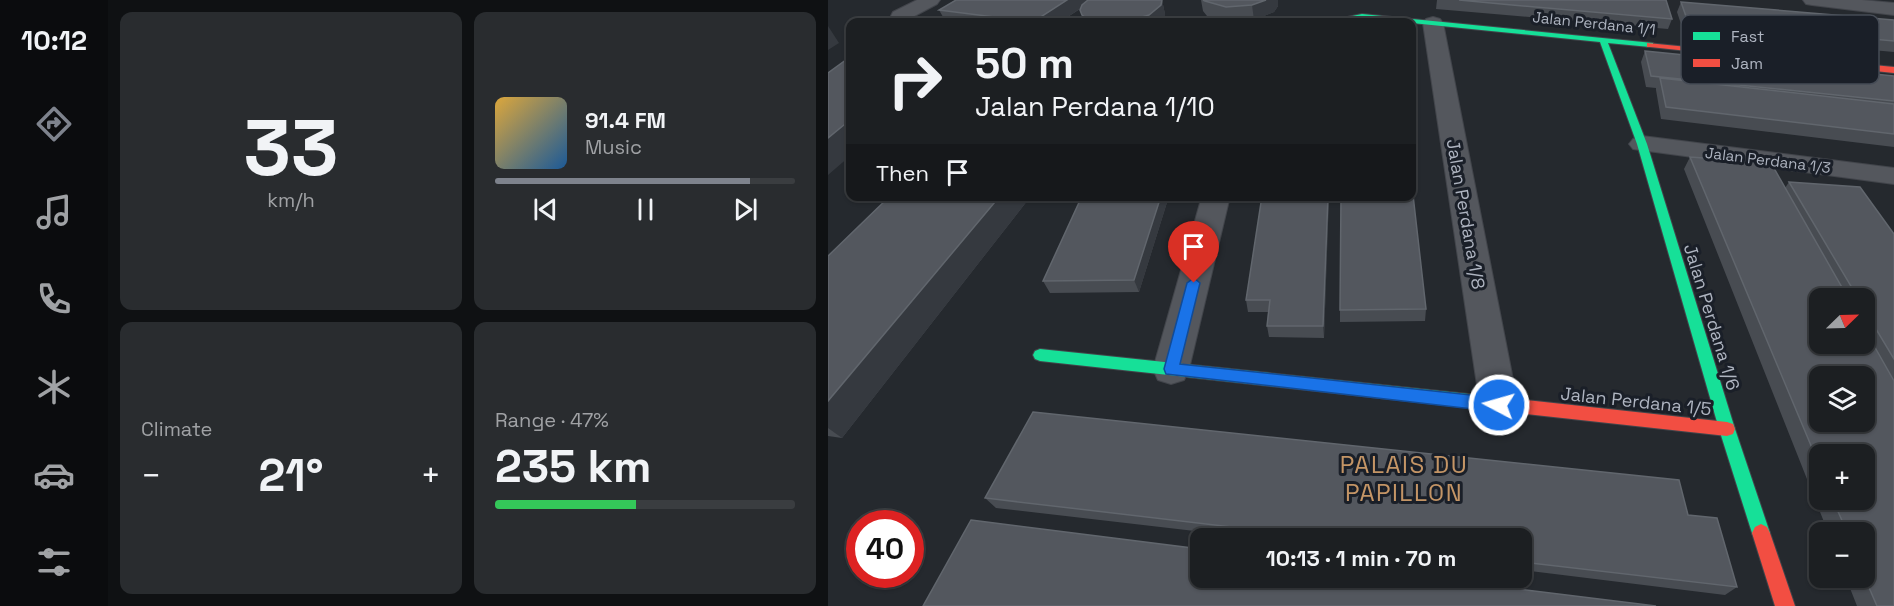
<!DOCTYPE html>
<html lang="en">
<head>
<meta charset="utf-8">
<style>
	body { margin:0; font-family:"Space Grotesk",sans-serif; background:#292c2f; color:#f1f3f6; height:100vh; display:flex; flex-direction:column; font-size:22px; white-space:nowrap }
	* { box-sizing:border-box; margin:0 }
	p { font-size:20px; color:#a0a2a5 }
	.icon { flex:none; width:33px; height:33px; fill:none; stroke:currentColor; stroke-width:2; stroke-linecap:round; stroke-linejoin:round }
	.map { position:relative; flex:1; overflow:hidden }
	.sheet { display:flex; flex-direction:column; gap:12px; padding:12px; background:#0f1113; width:720px }
	.sheet>* { flex:none }
	.top-card { position:absolute; left:18px; top:18px; width:570px; height:183px; border-radius:12px; box-shadow:0 2px 4px #0004,0 0 0 2px #3a3d40; background:#1c1f22; color:#f1f3f6; overflow:hidden }
	.needle { width:39px; rotate:67deg }
	.buttons { position:absolute; left:981px; top:288px; display:grid; gap:12px }
	.buttons a { display:grid; place-items:center; width:66px; height:66px; border-radius:12px; background:#1c1f22; box-shadow:0 2px 4px #0004,0 0 0 2px #3a3d40; font-size:30px }
	.speed { position:absolute; left:18px; top:510px; display:flex; gap:12px; font-size:30px; font-weight:700; text-align:center }
	.speed>* { display:grid; place-content:center; width:78px; height:78px; border-radius:50%; background:#1c1f22; box-shadow:0 2px 4px #0004,0 0 0 2px #3a3d40; line-height:1 }
	.speed .limit { border:9px solid #d22; background:#fff; color:#111 }
	.pin { position:absolute; display:grid; place-items:center; width:51px; height:51px; color:#fff; margin:-62px -26px; border-radius:50% 50% 50% 0; rotate:-45deg; box-shadow:0 0 6px #0007 }
	.pin .icon { rotate:45deg }
	.me { position:absolute; width:66px; margin:-33px; rotate:276deg; stroke-linejoin:round; filter:drop-shadow(0 0 4px #0008) }
	.turn { display:flex; align-items:center; gap:21px; height:126px; padding:0 30px; font-size:27px }
	.turn .icon { width:78px; height:78px; stroke-width:2.5 }
	.turn b { display:block; font-size:42px; line-height:51px }
	.then { display:flex; align-items:center; height:57px; padding:0 30px; background:#0003; gap:12px; font-size:22px }
	.big { font-size:45px; font-weight:600; line-height:1.1 }
	.sheet .tile { flex:1; display:flex; flex-direction:column; justify-content:center; gap:9px; min-width:0; padding:0 21px; border-radius:12px; background:#292c2f }
	.sheet .dial { align-items:center; gap:0 }
	.dial b { font-size:78px; line-height:1 }
	.song { display:flex; align-items:center; gap:18px }
	.cover { width:72px; height:72px; border-radius:9px; background:linear-gradient(135deg,hsl(40 70% 55%),hsl(210 70% 35%)) }
	.played { height:6px; border-radius:3px; background:linear-gradient(90deg,#7e838d 85%,#3a3d40 85%) }
	.keys { display:flex; justify-content:space-around; direction:ltr }
	.heat { display:flex; justify-content:space-between; align-items:center; font-size:33px; direction:ltr }
	.charge { height:9px; border-radius:4px; background:linear-gradient(90deg,#34c759 47%,#3a3d40 0) }
	.sheet .tiles { flex:1; display:grid; gap:12px; grid-template-columns:repeat(2,1fr) }
	.trip { position:absolute; left:362px; top:528px; width:342px; height:60px; border-radius:12px; background:#1c1f22; box-shadow:0 2px 4px #0004,0 0 0 2px #3a3d40; font-weight:600; line-height:60px; text-align:center }
	main { display:flex; flex:1; min-height:0 }
	.tabs { display:flex; flex-direction:column; width:108px; justify-content:space-around; align-items:center; background:#0b0c0e; color:#a0a2a5 }
	.tabs .icon { width:42px; height:42px }
	.tabs .on { color:#7e838d }
	.tabs b { font-size:27px; color:#f1f3f6 }
	.map>svg:first-child { display:block }
</style>
</head>
<body>
<main>
<nav class="tabs">
<b>10:12</b>
<svg class="icon on" aria-label="directions" viewBox="0 0 24 24"><path d="M12 3l9 9-9 9-9-9zM9 14v-3h6M13 9l2 2-2 2"/></svg>
<svg class="icon" aria-label="music" viewBox="0 0 24 24"><path d="M9 18V5l10-2v13"/><circle cx="6" cy="18" r="3"/><circle cx="16" cy="16" r="3"/></svg>
<svg class="icon" aria-label="phone" viewBox="0 0 24 24"><path d="M5 4h4l2 5-3 2q2 4 5 5l2-3 5 2v4C11 20 4 13 5 4z"/></svg>
<svg class="icon" aria-label="climate" viewBox="0 0 24 24"><path d="M12 3v18M4 7l16 10M4 17L20 7"/></svg>
<svg class="icon" aria-label="car" viewBox="0 0 24 24"><path d="M5 17H2v-5l4-1 3-4h7l3 4 3 1v5h-3M9 17h6M6 11h13"/><circle cx="7" cy="17" r="2"/><circle cx="17" cy="17" r="2"/></svg>
<svg class="icon" aria-label="filters" viewBox="0 0 24 24"><path d="M4 7h16M4 17h16"/><circle cx="9" cy="7" r="2"/><circle cx="15" cy="17" r="2"/></svg>
</nav>
<section class="sheet">
<div class="tiles">
<div class="tile dial"><b>33</b><p>km/h</p></div>
<div class="tile">
<div class="song"><i class="cover"></i><div><b>91.4 FM</b><p>Music</p></div></div>
<div class="played"></div>
<div class="keys"><svg class="icon" aria-label="previous" viewBox="0 0 24 24"><path d="M18 5L8 12l10 7zM5 5v14"/></svg><svg class="icon" aria-label="pause" viewBox="0 0 24 24"><path d="M8 5v14M16 5v14"/></svg><svg class="icon" aria-label="next" viewBox="0 0 24 24"><path d="M6 5l10 7-10 7zM19 5v14"/></svg></div>
</div>
<div class="tile"><p>Climate</p>
<div class="heat"><a>−</a><b class="big">21°</b><a>+</a></div>
</div>
<div class="tile"><p>Range · 47%</p><b class="big">235 km</b><div class="charge"></div></div>
</div>
</section>
<div class="map">
<svg width="1066" height="606" viewBox="0 0 1066 606">
	<rect width="100%" height="100%" fill="#25292e"/>
	<g fill="none" stroke-linecap="round" stroke-linejoin="round">
		<defs>
			<path id="street" d="M89,0H112L109,4L79,20H65L63,16L65,12Z
				M975,0H1034L1066,3V15L984,5L978,4Z
				M605,17L612,19L615,23L690,405L684,417L671,422L658,417L652,405L595,23L598,19Z
				M814,136L1066,168V184L805,149L801,144L805,139Z
				M374,196H402L361,369L356,380L343,384L330,380L325,369Z"/>
			<path id="fast" d="M534,14L825,43V47H822L780,43L819,144L907,429L942,533L939,539L933,542L927,539L924,533L891,429L809,144L772,42L534,18L510,22H495Z
				M212,349L698,400L704,402L706,407L704,412L698,414L212,361L207,359L205,355L207,351Z"/>
			<path id="jam" d="M819,43L1066,67V73L822,47H819Z
				M698,400L899,422L905,424L907,429L905,434L899,436L698,414L692,412L690,407L692,402Z
				M933,524L939,527L942,533L967,606H947L924,533L927,527Z"/>
		</defs>
		<use href="#street" stroke="#42454b" stroke-width="2"/>
		<use href="#fast" stroke="#42454b" stroke-width="2"/>
		<use href="#jam" stroke="#42454b" stroke-width="2"/>
		<use href="#street" fill="#54575d" fill-rule="evenodd"/>
		<use href="#fast" fill="#16e098" fill-rule="evenodd"/>
		<use href="#jam" fill="#f24e42" fill-rule="evenodd"/>
	</g>
	<path fill="#484c52" fill-rule="evenodd" d="M334,0L337,14V19L333,22H256L252,10V9L232,22H118L111,10Z
		M373,0H450V6L446,12L426,20L400,22L379,16L375,11Z
		M609,0H838L844,19L840,29L608,9Z
		M853,2L1066,20V52L856,33L849,12Z
		M817,51L1066,76V147L833,119L828,90V88L818,87L813,62Z
		M862,157L957,188L961,182L1066,234V606H1029L1018,578H1036V532H1000L856,169ZM992,298H1036V344ZM992,454L1036,500H992Z
		M62,196H203L14,438L0,436V256Z
		M254,196H341L311,292L222,293L215,281Z
		M434,196H501L496,338L441,337L439,326L440,312H420L418,300Z
		M598,309L597,321L512,322V310Z
		M157,498L860,515L909,587L897,595L693,570V538H427L168,508Z"/>
	<path fill="#35393f" d="M239,0H265L232,22H205Z
		M334,0L337,14V19L333,22H296Z
		M438,0H450V6L446,12L426,20L424,5Z
		M0,26L11,43L0,50Z
		M22,120V156L0,175V138Z
		M172,196H203L14,438L0,428V401Z
		M333,196H341L311,292L306,280Z
		M500,196H501L496,338L495,326Z"/>
	<path fill="#53575e" stroke="#61666d" stroke-width="1.5" fill-rule="evenodd" d="M128,0H239L205,22L111,10Z
		M260,0H334L333,5L321,15L296,22H270L260,19L254,15L252,10L254,5Z
		M375,0H438L424,5L398,7L377,1Z
		M631,0H838L844,19L684,5Z
		M853,2L1066,20V41L860,22Z
		M817,51L1066,76V101L823,76Z
		M22,57V120L0,138V73Z
		M832,78L1066,104V134L838,107Z
		M862,157L943,163L1020,298H992V344H1036V328L1066,381V606H1049L1036,576V532H1019L1005,500H1036V454H992V467ZM992,376H1036V422H992Z
		M961,182L1032,187L1066,234V359L1036,309V298H1030Z
		M584,186L598,309L512,310L513,196H584Z
		M62,196H172L0,401V256Z
		M254,196H333L306,280L215,281Z
		M434,196H500L495,326H439L442,300H418Z
		M205,412L851,480L860,515L889,518L909,587L693,562V538H498L157,498Z
		M143,520L372,549V578H600L828,606H95Z"/>
	<path fill="#1a73e8" stroke="#114b97" stroke-width="1.5" d="M366,278L372,283L352,364L671,398L677,400L679,405L677,410L671,412L338,374L336,369L359,283Z"/>
	<g text-anchor="middle" dominant-baseline="central" stroke-width="6" stroke-linejoin="round" paint-order="stroke">
		<g font-size="15" fill="#aeb4c0" stroke="#1a1f28">
			<text transform="translate(766 23) rotate(6)">Jalan Perdana 1/1</text>
			<text transform="translate(940 160) rotate(7)">Jalan Perdana 1/3</text>
		</g>
		<g font-size="18" fill="#aeb4c0" stroke="#1a1f28">
			<text transform="translate(638 214) rotate(80)">Jalan Perdana 1/8</text>
			<text transform="translate(884 317) rotate(73)">Jalan Perdana 1/6</text>
			<text transform="translate(808 401) rotate(6)">Jalan Perdana 1/5</text>
		</g>
		<g font-size="24" letter-spacing="1.5" fill="#c49566" stroke="#1a1f28">
			<text x="576" y="464">PALAIS DU<tspan x="576" dy="28">PAPILLON</tspan></text>
		</g>
	</g>
	<rect x="853" y="15" width="198" height="69" rx="9" fill="#1a1f28" stroke="#464c56" stroke-width="1.5"/>
	<rect x="865" y="32" width="27" height="8" fill="#16e098"/>
	<rect x="865" y="59" width="27" height="8" fill="#f24e42"/>
	<g font-size="16" fill="#aeb4c0">
		<text x="903" y="42">Fast</text>
		<text x="903" y="69">Jam</text>
	</g>
</svg>
<div class="buttons">
<a><svg class="needle" viewBox="-14 -14 28 28"><path d="M0-13l5 13h-10z" fill="#e53935"/><path d="M0 13l5-13h-10z" fill="#a0a2a5"/></svg></a>
<a><svg class="icon" aria-label="layers" viewBox="0 0 24 24"><path d="M12 4l9 5-9 5-9-5zM3 14l9 5 9-5"/></svg></a>
<a>+</a>
<a>−</a>
</div>
<div class="speed"><div class="limit">40</div></div>
<div class="pin" style="left:366px;top:283px;background:#d93025"><svg class="icon" aria-label="arrive" viewBox="0 0 24 24"><path d="M6 21V4h12l-3 4 3 4H6"/></svg></div>
<svg class="me" style="left:671px;top:405px" viewBox="-20 -20 40 40"><circle r="17" fill="#1a73e8" stroke="#fff" stroke-width="3"/><path d="M0-11L8 9 0 5-8 9z" fill="#fff"/></svg>
<div class="trip">10:13 · 1 min · 70 m</div>
<div class="top-card">
<div class="turn"><svg class="icon" aria-label="right" viewBox="0 0 24 24"><path d="M7 20v-9h11M14 6l5 5-5 5"/></svg><div><b>50 m</b>Jalan Perdana 1/10</div></div>
<div class="then">Then<svg class="icon" aria-label="arrive" viewBox="0 0 24 24"><path d="M6 21V4h12l-3 4 3 4H6"/></svg></div>
</div>
</div>
</main>
</body>
</html>
